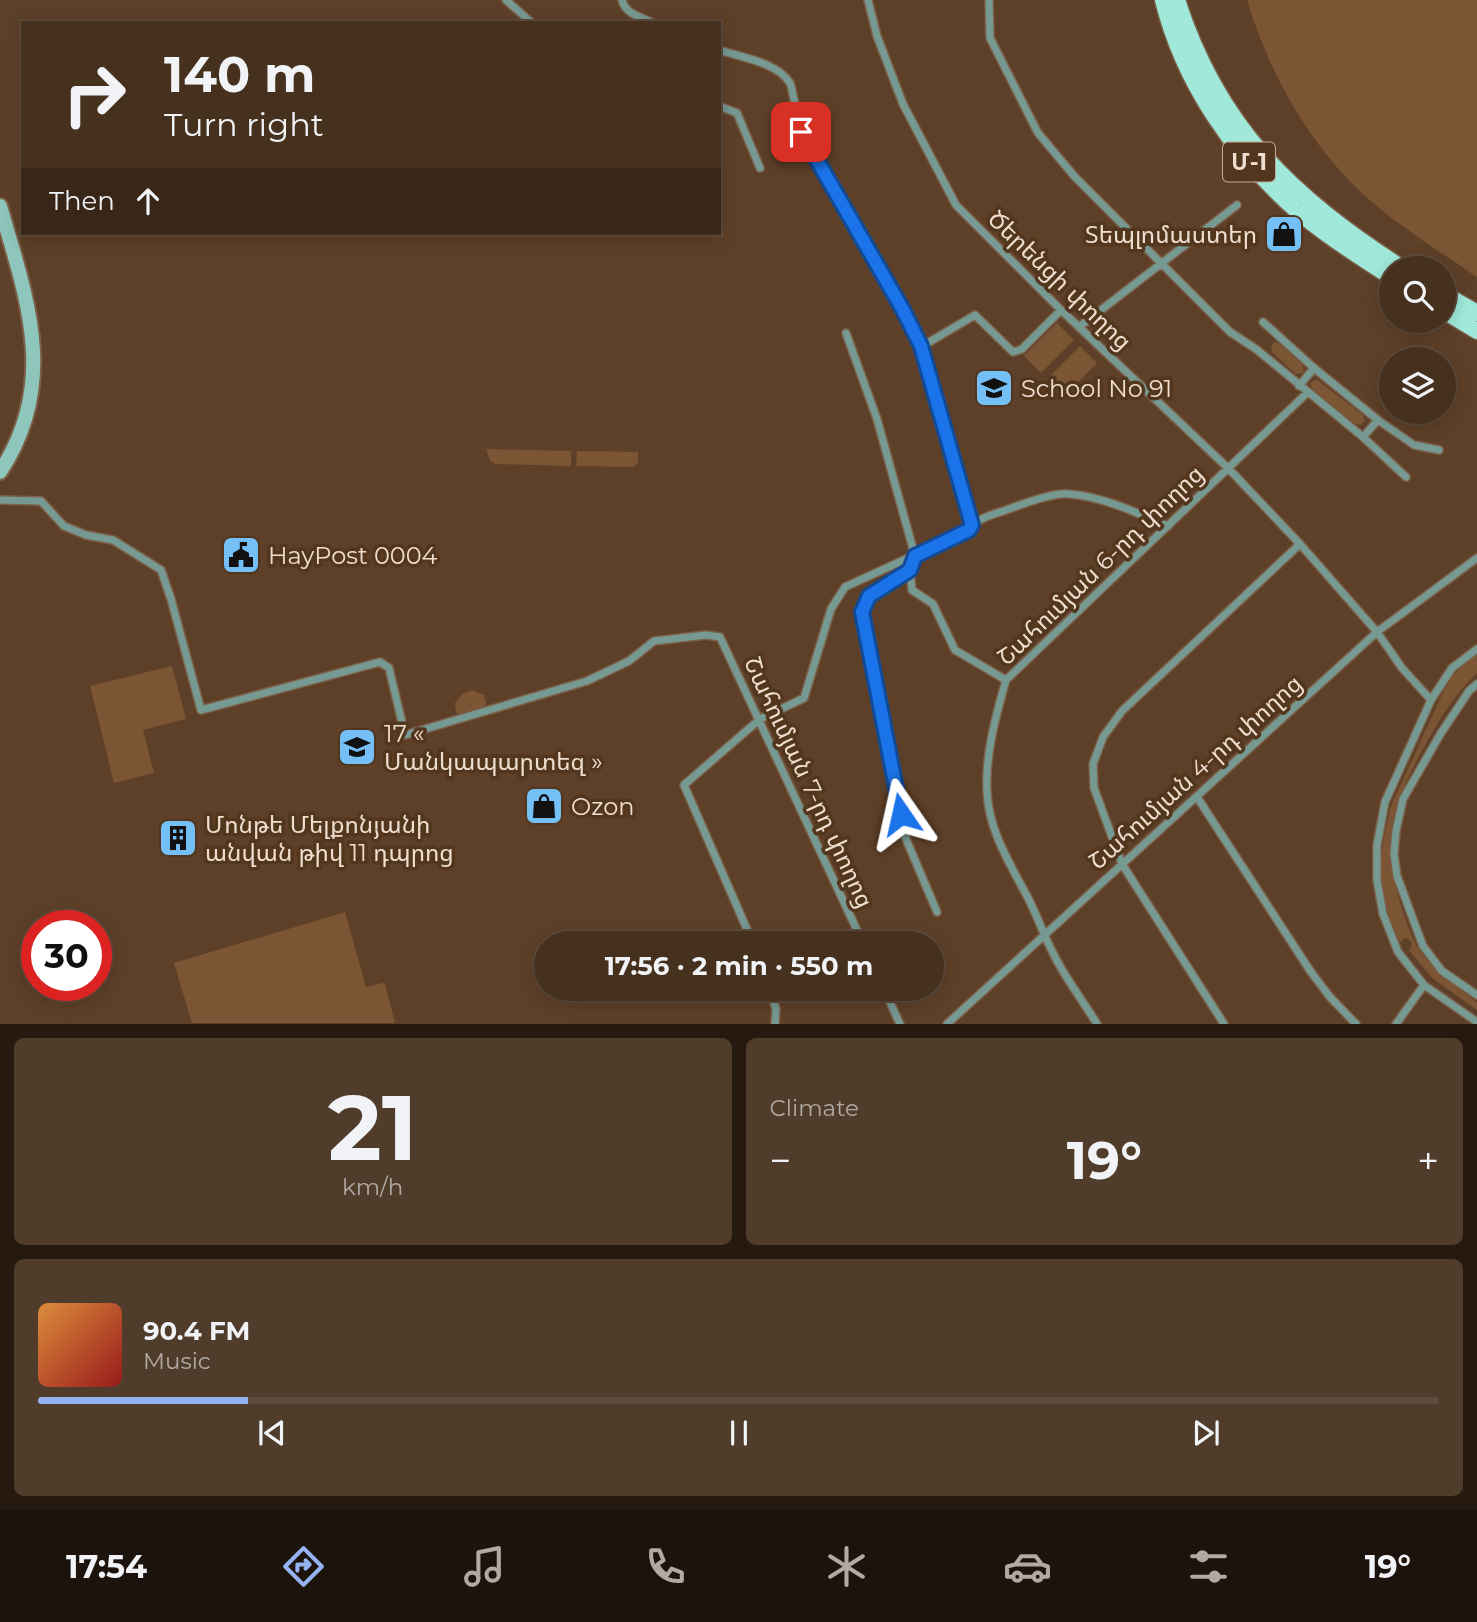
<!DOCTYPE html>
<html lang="en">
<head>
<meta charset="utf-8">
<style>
	body { margin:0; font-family:Montserrat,"Noto Sans Armenian",sans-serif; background:#503c2b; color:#f1f3f6; height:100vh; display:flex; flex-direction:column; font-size:26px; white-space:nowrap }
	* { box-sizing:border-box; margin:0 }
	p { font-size:23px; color:#b0a9a4 }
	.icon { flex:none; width:38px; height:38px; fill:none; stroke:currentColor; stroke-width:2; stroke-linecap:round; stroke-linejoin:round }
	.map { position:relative; height:1024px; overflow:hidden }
	.drawer { display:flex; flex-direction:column; gap:14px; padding:14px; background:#261a10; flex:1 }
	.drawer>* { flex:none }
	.hud { position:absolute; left:21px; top:21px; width:700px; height:214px; border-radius:0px; box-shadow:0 4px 18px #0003,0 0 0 2px #5e4b3c; background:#46301e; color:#f1f3f6; overflow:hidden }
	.buttons { position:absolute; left:1379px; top:256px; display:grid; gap:14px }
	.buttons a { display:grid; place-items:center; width:77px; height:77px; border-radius:50%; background:#46301e; box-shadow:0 4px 18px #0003,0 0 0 2px #5e4b3c; font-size:35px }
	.speed { position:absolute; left:21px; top:910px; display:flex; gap:14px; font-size:35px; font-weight:700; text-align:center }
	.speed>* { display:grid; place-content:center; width:91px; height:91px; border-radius:50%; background:#46301e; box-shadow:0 4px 18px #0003,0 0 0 2px #5e4b3c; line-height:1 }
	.speed .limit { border:10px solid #d22; background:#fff; color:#111 }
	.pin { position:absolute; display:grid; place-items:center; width:60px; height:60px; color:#fff; margin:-30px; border-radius:14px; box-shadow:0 4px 10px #0006 }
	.me { position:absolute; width:77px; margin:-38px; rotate:349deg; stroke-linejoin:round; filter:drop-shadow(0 0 5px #0008) }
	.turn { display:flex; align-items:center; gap:24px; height:147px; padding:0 28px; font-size:32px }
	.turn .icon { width:91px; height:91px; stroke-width:2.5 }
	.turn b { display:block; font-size:49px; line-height:60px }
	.then { display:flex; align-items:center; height:66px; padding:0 28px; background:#0003; gap:14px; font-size:26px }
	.big { font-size:52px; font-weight:700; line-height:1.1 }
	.drawer .card { flex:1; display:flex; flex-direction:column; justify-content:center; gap:10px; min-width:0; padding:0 24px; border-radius:10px; background:#503c2b }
	.drawer .dial { align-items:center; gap:0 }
	.dial b { font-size:91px; line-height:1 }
	.song { display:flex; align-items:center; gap:21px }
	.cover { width:84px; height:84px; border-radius:10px; background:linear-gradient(135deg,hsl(30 70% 55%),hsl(0 70% 35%)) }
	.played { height:7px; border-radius:4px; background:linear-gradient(90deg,#95b2f1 15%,#5e4b3c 15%) }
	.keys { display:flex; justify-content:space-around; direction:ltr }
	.heat { display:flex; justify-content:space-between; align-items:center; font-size:38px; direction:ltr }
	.drawer .tiles { flex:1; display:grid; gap:14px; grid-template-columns:1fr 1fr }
	.card:last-child { grid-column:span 2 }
	.trip { position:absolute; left:534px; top:931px; width:410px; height:70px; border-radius:35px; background:#46301e; box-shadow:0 4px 18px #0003,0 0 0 2px #5e4b3c; font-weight:700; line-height:70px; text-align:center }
	.tabs { display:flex; height:112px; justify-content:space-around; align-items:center; background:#1c130c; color:#b0a9a4 }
	.tabs .icon { width:49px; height:49px }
	.tabs .on { color:#95b2f1 }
	.tabs b { font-size:32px; color:#f1f3f6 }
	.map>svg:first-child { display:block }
</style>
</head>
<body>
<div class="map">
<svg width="1477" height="1024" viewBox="0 0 1477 1024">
	<rect width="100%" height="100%" fill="#5e4028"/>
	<path fill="#7b5534" d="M1247,0H1477V277C1442,253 1405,230 1372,202C1313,152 1269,74 1247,0Z
		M1057,323L1074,340L1041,373L1024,356Z
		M1275,342L1280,344L1303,365L1304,373L1296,374L1272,352L1271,346Z
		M1080,346L1097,363L1064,396L1047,379Z
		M1316,379L1362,414L1365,420L1361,425L1355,424L1312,389L1310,383Z
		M486,449L571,451V466L495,464L490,460Z
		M577,451L638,452V462L634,467L576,466Z
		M1477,652V673C1453,696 1438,722 1422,751C1392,806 1382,837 1399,899C1404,915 1409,933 1418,948C1433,971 1456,986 1477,1002V1010L1432,978L1409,950L1412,944L1409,939L1405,938L1400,943L1384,908L1379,877L1384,836L1391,806L1449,679Z
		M172,666L186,719L143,730L154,773L114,783L90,686Z
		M472,690L484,695L486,703L483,710L469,711L462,716L456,712L455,703L462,694Z
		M345,912L366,987L382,983L385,984L395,1023H192L174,963Z"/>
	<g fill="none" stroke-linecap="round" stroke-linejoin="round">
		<defs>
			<path id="street" d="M506,0L532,23
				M622,0C625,14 641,17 653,23
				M868,0L877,36L903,104L956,205L1061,310L1229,469L1300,544L1377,632L1402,668L1431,700
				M989,0L990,38L1038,133L1075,177L1230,332L1256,349L1363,437L1406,477
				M719,50C740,57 777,62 790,83C792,86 798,123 801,132L903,310L921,347L972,525
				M719,106L737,113L760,168
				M1263,322L1314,368L1378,420L1414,445L1439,450
				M1079,327L1237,205
				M846,333L877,419L915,556L910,570L912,590L933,604L955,650L1006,680
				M921,347L975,315L1013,352L1022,349L1061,310
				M1299,386L1314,368
				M1363,437L1378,420
				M0,500L41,501L64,526L86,535L113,540L161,570L171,599L201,710L380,662L389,668L405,735L587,681L629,661L654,641L706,635L720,637L863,943
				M910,570L868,596L862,612L906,839L937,912
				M1477,649L1452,668L1431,700L1385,802L1377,845V880L1383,914L1398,952L1424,985L1477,1022
				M1477,684L1469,691L1441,733L1403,799L1396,831L1394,854L1397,876L1423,946L1442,971L1477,995
				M1197,797L1311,972L1330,997L1356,1024
				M753,943L684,785L760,719L804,698L831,609L845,587L969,530C977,518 994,514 1006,510C1023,504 1053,492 1070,494C1104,497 1137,513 1168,526
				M770,989L776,1009L775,1024
				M884,989L900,1024
				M947,1024L1377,632L1477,558
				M1097,1024C1083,1001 1066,979 1054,955C1044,936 1037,915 1027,896C1010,864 988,829 987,791C985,755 996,715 1006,680L1307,393
				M1224,1024L1122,864L1094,788L1093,764L1103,737L1122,711L1300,544
				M1396,1024L1424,985"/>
			<path id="secondary" d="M0,206C27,299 59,383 0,472"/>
			<path id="primary" d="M1163,0C1183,81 1233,154 1295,209C1325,235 1359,256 1391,277
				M1177,0C1218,128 1292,197 1402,268
				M1444,294L1477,313
				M1444,311L1477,331"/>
		</defs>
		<use href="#street" stroke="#7b5f49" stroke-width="10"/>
		<use href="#secondary" stroke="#7b5f49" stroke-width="18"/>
		<use href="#primary" stroke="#7b5f49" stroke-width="19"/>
		<use href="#street" stroke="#769992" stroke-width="7"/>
		<use href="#secondary" stroke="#8ec6bb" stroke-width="14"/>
		<use href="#primary" stroke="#a0e9da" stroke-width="16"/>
	</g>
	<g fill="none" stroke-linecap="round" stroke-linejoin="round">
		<defs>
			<path id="route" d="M801,132L903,310L921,346L972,525L969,530L915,556L910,570L869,596L862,612L901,814"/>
		</defs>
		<use href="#route" stroke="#114b97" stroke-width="18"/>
		<use href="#route" stroke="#1a73e8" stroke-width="12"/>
	</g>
	<defs>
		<symbol id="shop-square" viewBox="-11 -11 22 22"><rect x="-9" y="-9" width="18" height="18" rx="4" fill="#74c0f6" stroke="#52361d"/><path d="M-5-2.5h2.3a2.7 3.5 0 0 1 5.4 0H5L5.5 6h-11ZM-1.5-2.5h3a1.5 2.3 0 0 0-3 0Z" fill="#111"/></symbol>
		<symbol id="school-square" viewBox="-11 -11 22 22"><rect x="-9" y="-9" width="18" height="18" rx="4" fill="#74c0f6" stroke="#52361d"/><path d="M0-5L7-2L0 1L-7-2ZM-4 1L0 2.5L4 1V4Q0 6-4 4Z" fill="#111"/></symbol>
		<symbol id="civic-square" viewBox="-11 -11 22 22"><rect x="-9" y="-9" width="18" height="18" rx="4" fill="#74c0f6" stroke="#52361d"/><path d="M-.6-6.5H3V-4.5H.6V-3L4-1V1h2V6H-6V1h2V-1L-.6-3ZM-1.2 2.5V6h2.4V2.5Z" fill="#111"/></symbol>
		<symbol id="building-square" viewBox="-11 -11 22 22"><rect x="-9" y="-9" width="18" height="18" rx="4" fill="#74c0f6" stroke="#52361d"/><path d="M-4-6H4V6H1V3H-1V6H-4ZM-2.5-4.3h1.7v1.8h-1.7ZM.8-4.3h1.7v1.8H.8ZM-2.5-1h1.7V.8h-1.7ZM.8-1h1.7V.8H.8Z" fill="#111"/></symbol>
	</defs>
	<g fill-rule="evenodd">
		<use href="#shop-square" x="1262" y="212" width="44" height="44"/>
		<use href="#school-square" x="972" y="366" width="44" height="44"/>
		<use href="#civic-square" x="219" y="533" width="44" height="44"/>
		<use href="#school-square" x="335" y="725" width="44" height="44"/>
		<use href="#shop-square" x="522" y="784" width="44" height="44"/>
		<use href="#building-square" x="156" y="816" width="44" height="44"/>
	</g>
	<g text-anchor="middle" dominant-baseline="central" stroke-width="7" stroke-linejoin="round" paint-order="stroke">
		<rect fill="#52361d" stroke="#c0ab9a" stroke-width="2" x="1223" y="142.5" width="52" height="39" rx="5"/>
		<g font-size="23" font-weight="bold" fill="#efddcf">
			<text x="1249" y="162">Մ-1</text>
		</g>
		<g font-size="24" fill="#efddcf" stroke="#52361d" text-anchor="start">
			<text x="1257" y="234" text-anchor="end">Տեպլոմաստեր</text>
			<text x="1021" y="388">School No 91</text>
			<text x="268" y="555">HayPost 0004</text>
			<text x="384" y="733">17 «<tspan x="384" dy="28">Մանկապարտեզ »</tspan></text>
			<text x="571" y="806">Ozon</text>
			<text x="205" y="824">Մոնթե Մելքոնյանի<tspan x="205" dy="28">անվան թիվ 11 դպրոց</tspan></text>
		</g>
		<g font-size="24" fill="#efddcf" stroke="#52361d">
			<text transform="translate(1060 280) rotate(44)">Ծերենցի փողոց</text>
			<text transform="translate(1100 565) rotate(-44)">Շահումյան 6-րդ փողոց</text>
			<text transform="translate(1195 772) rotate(-42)">Շահումյան 4-րդ փողոց</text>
			<text transform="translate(809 782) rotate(65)">Շահումյան 7-րդ փողոց</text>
		</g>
	</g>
</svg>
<div class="buttons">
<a><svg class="icon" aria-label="search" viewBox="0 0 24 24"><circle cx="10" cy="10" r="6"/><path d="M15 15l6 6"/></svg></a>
<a><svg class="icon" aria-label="layers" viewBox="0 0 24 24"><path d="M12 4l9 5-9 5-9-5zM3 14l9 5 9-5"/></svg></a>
</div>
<div class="speed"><div class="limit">30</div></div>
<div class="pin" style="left:801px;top:132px;background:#d93025"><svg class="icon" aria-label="arrive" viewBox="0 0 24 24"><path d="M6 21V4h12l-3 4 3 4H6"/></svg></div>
<svg class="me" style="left:901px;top:814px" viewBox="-20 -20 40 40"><path d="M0-17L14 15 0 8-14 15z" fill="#1a73e8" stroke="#fff" stroke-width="4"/></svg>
<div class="trip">17:56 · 2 min · 550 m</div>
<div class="hud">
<div class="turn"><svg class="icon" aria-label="right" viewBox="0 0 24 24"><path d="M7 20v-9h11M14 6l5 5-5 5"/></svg><div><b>140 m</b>Turn right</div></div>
<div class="then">Then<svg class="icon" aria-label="ahead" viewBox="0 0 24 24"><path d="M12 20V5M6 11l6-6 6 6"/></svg></div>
</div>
</div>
<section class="drawer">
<div class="tiles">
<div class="card dial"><b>21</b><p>km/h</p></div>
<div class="card"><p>Climate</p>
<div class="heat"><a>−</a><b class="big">19°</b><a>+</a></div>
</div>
<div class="card">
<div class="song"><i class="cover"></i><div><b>90.4 FM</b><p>Music</p></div></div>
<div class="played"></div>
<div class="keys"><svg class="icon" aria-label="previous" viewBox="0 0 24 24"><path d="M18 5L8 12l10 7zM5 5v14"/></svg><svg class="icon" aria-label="pause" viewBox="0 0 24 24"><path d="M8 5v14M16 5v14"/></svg><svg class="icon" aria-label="next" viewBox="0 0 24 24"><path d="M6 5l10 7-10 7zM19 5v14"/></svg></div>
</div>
</div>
</section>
<nav class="tabs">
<b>17:54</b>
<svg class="icon on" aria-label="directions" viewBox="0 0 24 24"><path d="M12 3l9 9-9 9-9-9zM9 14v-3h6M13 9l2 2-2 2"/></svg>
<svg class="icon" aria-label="music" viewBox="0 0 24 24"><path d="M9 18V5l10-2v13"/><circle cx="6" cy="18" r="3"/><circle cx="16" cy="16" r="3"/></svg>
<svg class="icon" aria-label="phone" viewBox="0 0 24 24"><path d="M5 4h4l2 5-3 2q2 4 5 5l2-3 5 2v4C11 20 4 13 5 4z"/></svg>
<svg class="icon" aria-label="climate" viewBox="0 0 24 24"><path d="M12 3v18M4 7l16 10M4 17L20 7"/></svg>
<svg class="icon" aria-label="car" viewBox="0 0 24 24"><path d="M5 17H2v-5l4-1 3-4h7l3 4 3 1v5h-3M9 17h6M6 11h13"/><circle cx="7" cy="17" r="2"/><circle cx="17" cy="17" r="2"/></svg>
<svg class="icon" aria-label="filters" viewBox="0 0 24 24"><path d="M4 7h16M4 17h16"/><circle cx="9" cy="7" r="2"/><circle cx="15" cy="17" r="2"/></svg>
<b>19°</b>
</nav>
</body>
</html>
